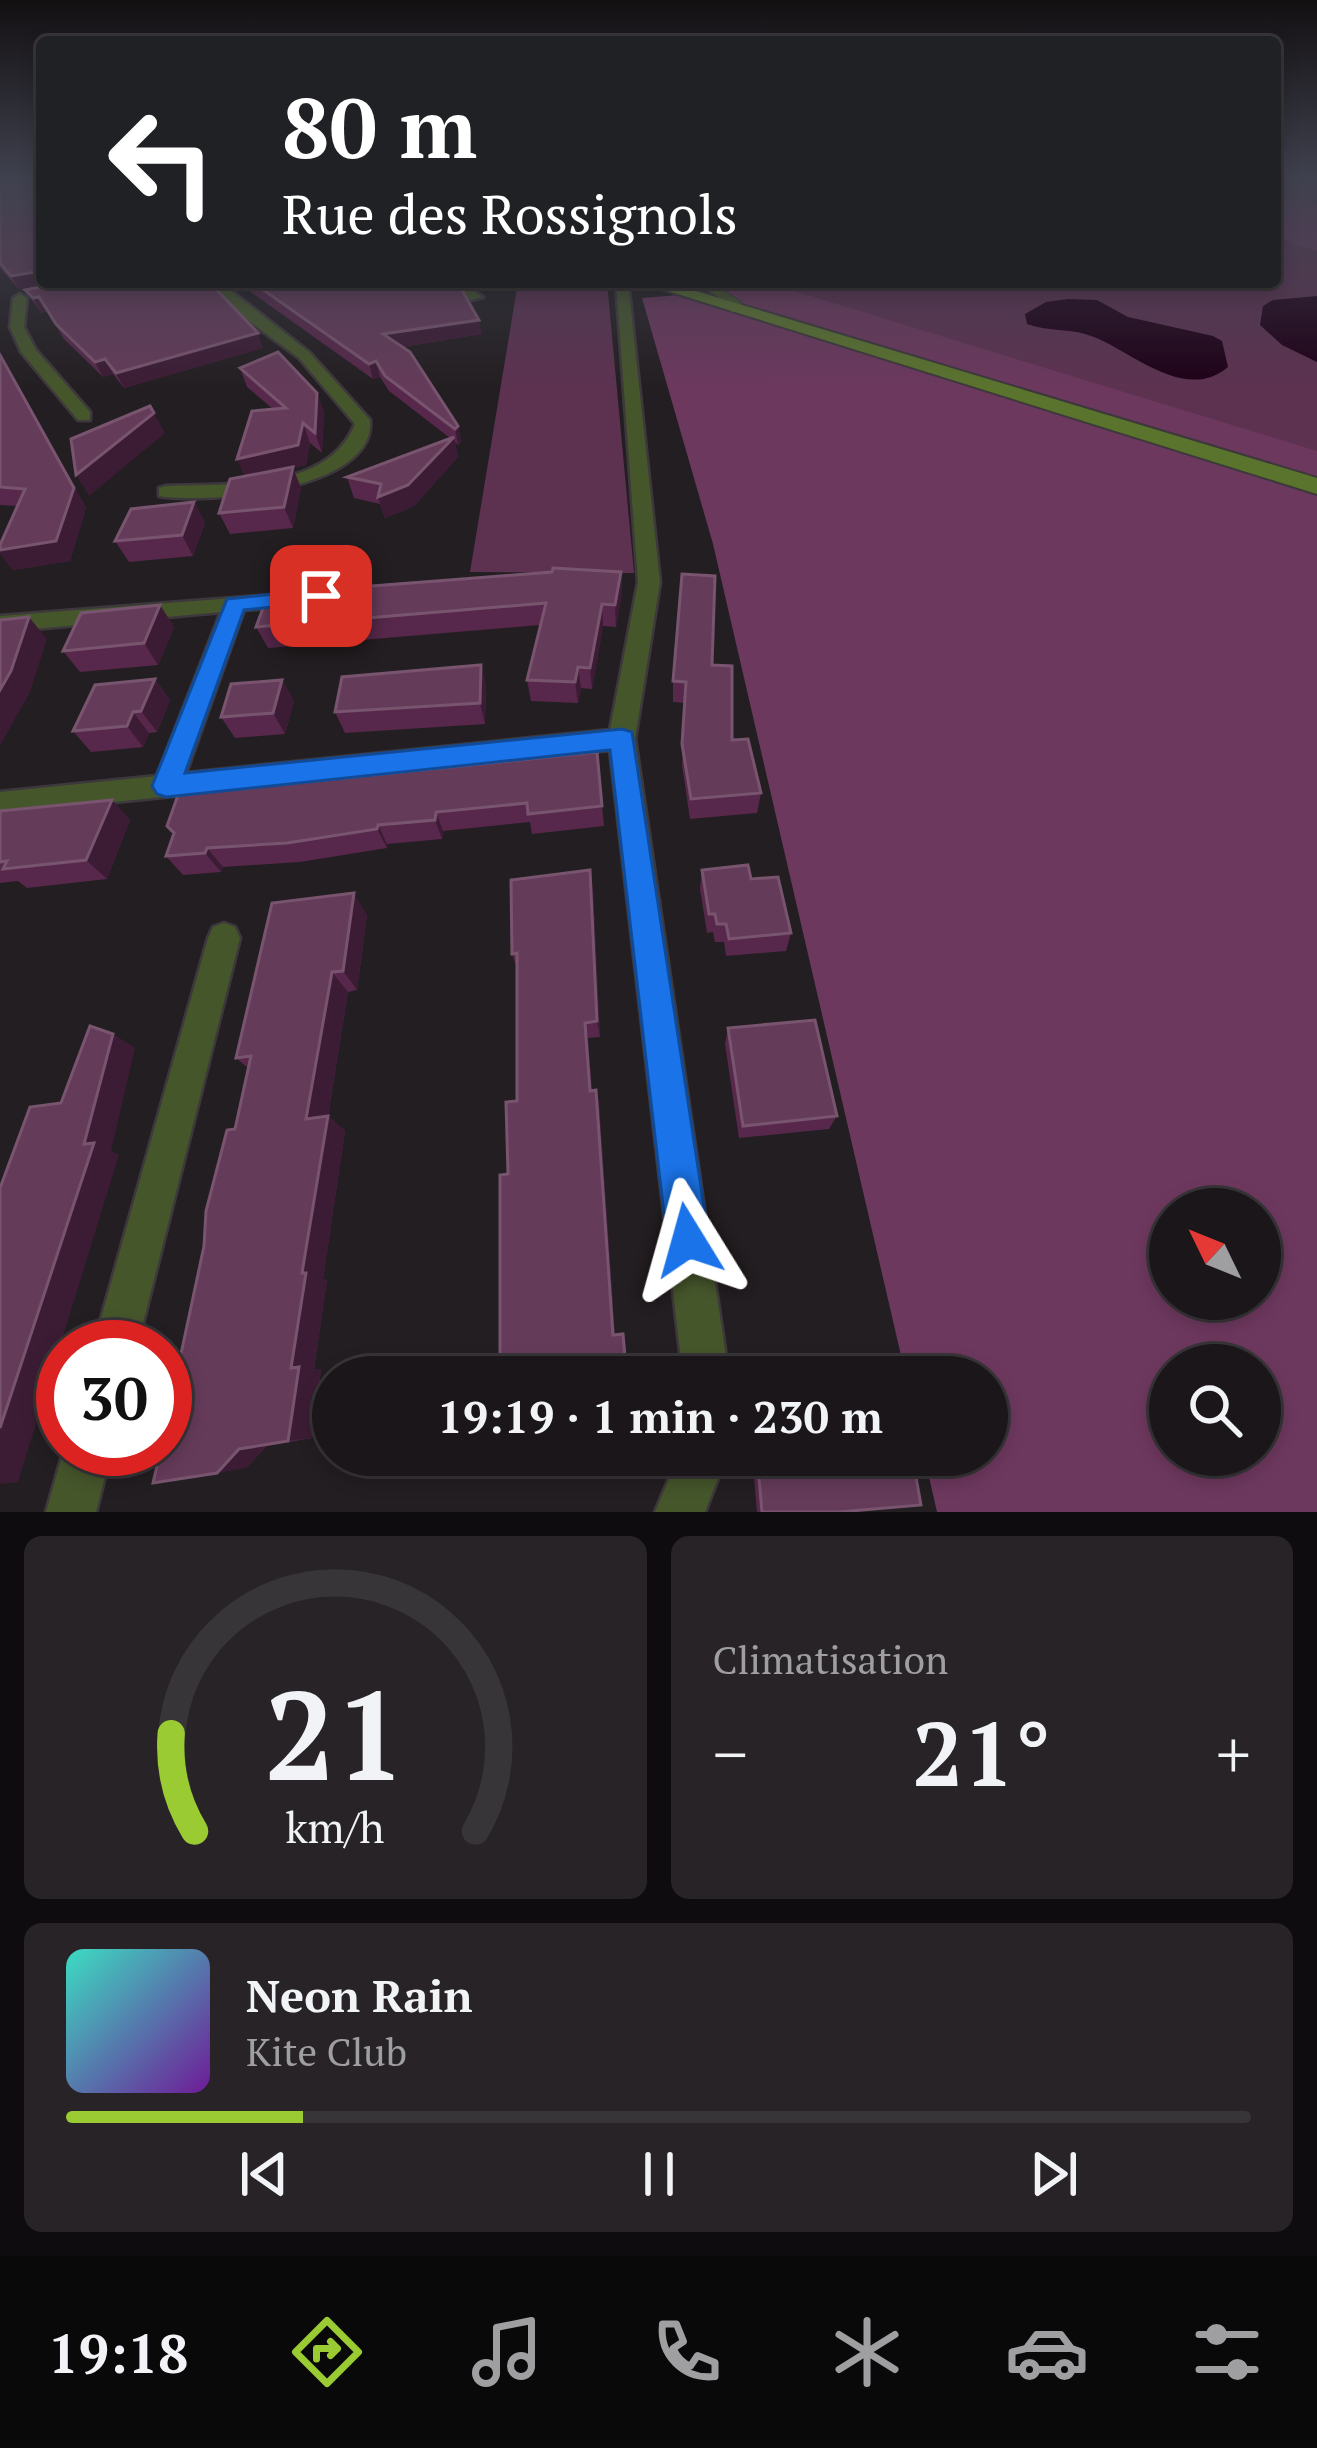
<!DOCTYPE html>
<html lang="fr">
<head>
<meta charset="utf-8">
<style>
	body { margin:0; font-family:"PT Serif",serif; background:#272326; color:#f1f3f6; height:100vh; display:flex; flex-direction:column; font-size:45px; white-space:nowrap }
	* { box-sizing:border-box; margin:0 }
	p { font-size:39px; color:#9f9fa2 }
	.icon { flex:none; width:66px; height:66px; fill:none; stroke:currentColor; stroke-width:2; stroke-linecap:round; stroke-linejoin:round }
	.map { position:relative; height:1512px; overflow:hidden }
	.sheet { display:flex; flex-direction:column; gap:24px; padding:24px; background:#0e0c0e; flex:1 }
	.sheet>* { flex:none }
	.top-card { position:absolute; left:36px; top:36px; width:1245px; height:252px; border-radius:12px; box-shadow:0 6px 18px #0003,0 0 0 3px #383538; background:#202124; color:#fff; overflow:hidden }
	.needle { width:78px; rotate:313deg }
	.tools { position:absolute; left:1149px; top:1188px; display:grid; gap:24px }
	.tools a { display:grid; place-items:center; width:132px; height:132px; border-radius:50%; background:#1a1619; box-shadow:0 6px 18px #0003,0 0 0 3px #383538; font-size:60px }
	.speed { position:absolute; left:36px; top:1320px; display:flex; gap:24px; font-size:60px; font-weight:700; text-align:center }
	.speed>* { display:grid; place-content:center; width:156px; height:156px; border-radius:50%; background:#1a1619; box-shadow:0 6px 18px #0003,0 0 0 3px #383538; line-height:1 }
	.speed .limit { border:18px solid #d22; background:#fff; color:#111 }
	.pin { position:absolute; display:grid; place-items:center; width:102px; height:102px; color:#fff; margin:-51px; border-radius:24px; box-shadow:0 6px 18px #0006 }
	.me { position:absolute; width:132px; margin:-66px; rotate:352deg; stroke-linejoin:round; filter:drop-shadow(0 0 9px #0008) }
	.turn { display:flex; align-items:center; gap:42px; height:252px; padding:0 48px; font-size:54px }
	.turn .icon { width:156px; height:156px; stroke-width:2.5 }
	.turn b { display:block; font-size:84px; line-height:102px }
	.big { font-size:90px; font-weight:800; line-height:1.1 }
	.sheet .widget { flex:1; display:flex; flex-direction:column; justify-content:center; gap:18px; min-width:0; padding:0 42px; border-radius:18px; background:#272326 }
	.sheet .dial { align-items:center; gap:0 }
	.dial svg { height:312px; overflow:visible; fill:none; stroke:#383538; stroke-width:7; stroke-linecap:round; text-anchor:middle }
	.dial text { fill:#f1f3f6; stroke:none }
	.song { display:flex; align-items:center; gap:36px }
	.cover { width:144px; height:144px; border-radius:18px; background:linear-gradient(135deg,hsl(170 70% 55%),hsl(280 70% 35%)) }
	.played { height:12px; border-radius:6px; background:linear-gradient(90deg,#9bcb33 20%,#383538 20%) }
	.keys { display:flex; justify-content:space-around; direction:ltr }
	.heat { display:flex; justify-content:space-between; align-items:center; font-size:66px; direction:ltr }
	.sheet .tiles { flex:1; display:grid; gap:24px; grid-template-columns:1fr 1fr }
	.widget:last-child { grid-column:span 2 }
	.trip { position:absolute; left:312px; top:1356px; width:696px; height:120px; border-radius:60px; background:#1a1619; box-shadow:0 6px 18px #0003,0 0 0 3px #383538; font-weight:800; line-height:120px; text-align:center }
	.menu { display:flex; height:192px; justify-content:space-around; align-items:center; background:#0a090a; color:#9f9fa2 }
	.menu .icon { width:84px; height:84px }
	.menu .current { color:#9bcb33 }
	.menu b { font-size:54px; color:#f1f3f6 }
	.map>svg:first-child { display:block }
</style>
</head>
<body>
<div class="map">
<svg width="1317" height="1512" viewBox="0 0 1317 1512">
	<rect width="100%" height="100%" fill="#231e21"/>
	<path fill="#5d3251" d="M1275,178H1317V474L786,316L745,282H1275Z
		M518,282H607L634,573L470,572Z"/>
	<path fill="#6d385e" fill-rule="evenodd" d="M1275,197L1317,204V251L1275,237Z
		M781,287L1317,451V1512H937L924,1455H987V1377H906L713,544L642,298ZM1170,1209H1260V1299H1170ZM1170,1365H1260V1455H1170Z"/>
	<path fill="#1e0017" d="M1317,296V362L1282,345L1260,325L1263,306L1273,300Z
		M1068,299L1097,300L1128,317L1213,336L1222,341L1228,367C1186,403 1132,352 1094,337C1073,328 1049,332 1027,324L1025,314L1046,302Z"/>
	<g fill="none" stroke-linecap="round" stroke-linejoin="round">
		<defs>
			<path id="lane" d="M702,282L737,304L733,308"/>
			<path id="street" d="M207,282H220L309,352L370,420C376,491 209,504 159,496V488L166,486C228,483 327,493 355,424L299,358L226,304Z
				M445,282H460L483,297L471,300Z
				M616,282H628L660,582L635,739L729,1377H683L610,750L0,814V792L157,776L221,612L0,632V616L402,585V595L394,597L244,610L186,773L610,730L638,582Z
				M20,294L27,298L24,327L36,350L90,412V420H78L21,352L10,327L13,298Z
				M224,923L235,927L240,938L137,1347H93L208,938L213,927Z
				M64,1449H112L96,1512H46Z
				M679,1455H727L705,1512H655Z"/>
			<path id="secondary" d="M639,282H666L1317,478V494Z"/>
		</defs>
		<use href="#lane" stroke="#3d383b" stroke-width="10"/>
		<use href="#street" stroke="#3d383b" stroke-width="5"/>
		<use href="#secondary" stroke="#3d383b" stroke-width="4"/>
		<use href="#lane" stroke="#46562b" stroke-width="8"/>
		<use href="#street" fill="#46562b" fill-rule="evenodd"/>
		<use href="#secondary" fill="#5b742d" fill-rule="evenodd"/>
	</g>
	<path fill="#57284b" d="M0,178H42L19,289L0,268V185H15L0,184Z
		M237,282H455L482,334L402,347L458,426L461,442L458,445L455,442L458,457L414,506L385,518L380,504L354,498L347,477L450,438L389,391L380,377L373,379Z
		M25,290L263,348L124,388L113,374L103,377L64,339L47,311L41,313Z
		M0,353L86,508L70,561L13,570L0,553V545L17,506L0,505Z
		M240,368L317,393L324,412L322,453L310,443L306,465L293,468L301,488L293,528L230,534L219,513L245,476L237,459L273,409L247,387Z
		M194,502L205,523L193,556L129,562L115,541Z
		M621,572L622,593L616,627L603,626L592,689L581,688L578,703L531,701L527,680L540,625L362,640L354,619Z
		M307,592L316,614L308,645L268,648L256,627Z
		M160,605L174,627L158,665L80,672L63,651Z
		M481,665L486,686L485,724L345,733L335,712Z
		M712,665L732,740L761,793L757,813L690,819L682,765L685,703L673,702V681Z
		M155,679L170,700L157,732L149,733L143,747L91,752L73,731Z
		M282,680L294,701L285,734L235,738L221,717Z
		M597,752L604,826L532,834L530,822L443,831L442,839L387,844V848L300,862L223,867L221,872L183,875L166,856L174,834L167,826Z
		M112,800L130,820L107,879L27,888L18,881L0,883V811Z
		M702,870L751,879L791,933L786,951L726,956L724,942H715L713,932L707,933L700,889Z
		M593,889L600,1037L588,1038L592,1091L599,1103L615,1335L623,1334L624,1337L628,1370L618,1371V1377L508,1174L517,1101V969L512,954Z
		M367,915L357,990L348,992L328,1116L345,1131L323,1279L327,1280L314,1369H321L312,1438L267,1446L246,1468L235,1129L248,1068L236,1058Z
		M728,1028L837,1116L829,1129L739,1138L725,1044Z
		M748,1363L882,1377H744L743,1365Z
		M752,1455H912L839,1512H757Z"/>
	<path fill="#3c1c34" d="M42,271V282H63L19,289L11,276Z
		M39,297L47,311L41,313L33,298Z
		M479,320L482,334L387,349L383,334Z
		M258,333L263,348L124,388L116,373Z
		M0,353L86,508L70,561L13,570L0,553V550L56,541Z
		M105,359L113,374L103,377L95,362Z
		M376,361L380,377L373,379L369,364Z
		M317,393L324,412L322,453L315,433Z
		M154,413L165,433L89,496L76,475Z
		M303,423L310,443L306,465L293,468L301,488L293,528L284,507L246,479L237,459Z
		M458,426L461,442L458,445L455,429Z
		M454,437L458,457L414,506L385,518L378,497Z
		M194,502L205,523L193,556L182,535Z
		M621,572L622,593L616,627L615,605Z
		M307,592L316,614L308,645L298,623Z
		M602,604L603,626L592,689L590,668Z
		M160,605L174,627L158,665L144,643Z
		M29,617L47,639L30,692L0,746V690Z
		M481,665L486,686L485,724L480,703Z
		M578,667L581,688L578,703L575,682Z
		M155,679L170,700L157,732L141,711Z
		M282,680L294,701L285,734L273,713Z
		M133,712L149,733L143,747L127,726Z
		M112,800L130,820L107,879L86,860Z
		M436,812L443,831L442,839L435,820Z
		M378,825L387,844V848L377,829Z
		M207,848L223,867L221,872L205,853Z
		M590,870L593,889L600,1037L597,1021Z
		M354,893L367,915L357,990L343,971Z
		M332,972L348,992L325,1133L306,1119Z
		M585,1023L588,1038L593,1104L590,1091Z
		M113,1034L135,1048L111,1151L119,1155L18,1482L0,1484V1428L84,1144Z
		M596,1090L599,1103L615,1338L613,1335Z
		M328,1116L345,1131L323,1279L327,1280L314,1369H321L312,1438L288,1441L291,1368L302,1273Z
		M267,1446L246,1468L217,1473L239,1449Z"/>
	<path fill="#653b5a" stroke="#78546e" stroke-width="3" d="M33,178H42V271L11,276L0,263V185L30,184Z
		M66,282H209L258,333L116,373L105,359L95,362L56,324L39,297L33,298L25,290Z
		M252,282H455L459,285L479,320L383,334L410,352L458,426L455,429L385,376L376,361L369,364Z
		M278,352L317,393L315,433L303,423L298,445L237,459L252,411L286,408L240,368Z
		M0,355L74,488L56,541L0,550V545L25,489L0,487Z
		M150,406L154,413L76,475L71,439Z
		M454,437L408,485L378,497L381,484L347,477Z
		M293,467L284,507L219,513L230,479Z
		M194,502L182,535L115,541L131,509Z
		M553,568L621,572L615,605L602,604L590,668L578,667L575,682L527,680L546,603L354,619L360,587L552,572Z
		M682,574L715,576L712,665L732,666V740L748,739L761,793L691,799L682,744L686,682L673,681Z
		M307,592L298,623L256,627L268,595Z
		M160,605L144,643L63,651L81,613Z
		M29,617L11,671L0,690V620Z
		M481,665L480,703L335,712L342,677Z
		M155,679L141,711L133,712L127,726L73,731L95,685Z
		M282,680L273,713L221,717L231,684Z
		M597,752L602,806L528,814L527,803L436,812L435,820L378,825L377,829L287,843L207,848L205,853L166,856L174,833L167,826L178,795Z
		M112,800L86,860L3,869L7,861L0,862V811Z
		M748,865L751,879L778,877L791,933L729,939L726,924H717L715,914H709L702,870Z
		M590,870L597,1021L585,1023L590,1091L596,1090L613,1335L623,1334L626,1368L616,1370V1377H500V1175L508,1174L506,1102L517,1101V953L512,954L511,880Z
		M354,893L343,971L332,972L306,1119L328,1116L302,1273H306L291,1368L299,1367L288,1441L239,1449L217,1473L153,1483L161,1449H165V1429L204,1246L206,1211L227,1130L235,1129L251,1056L236,1058L272,903Z
		M815,1020L837,1116L743,1126L728,1028Z
		M90,1026L113,1034L84,1144L94,1143L0,1428V1188L30,1107L61,1103Z
		M825,1360L827,1367L880,1364L882,1377H749L748,1363Z
		M757,1455H912L921,1505L839,1512H762Z"/>
	<linearGradient id="sky" x2="0" y2="1"><stop stop-color="#131012"/><stop offset="0.46" stop-color="#3f414e"/><stop offset="1" stop-color="#3f414e" stop-opacity="0"/></linearGradient>
	<rect width="1317" height="390" fill="url(#sky)"/>
	<path fill="#1a73e8" stroke="#114b97" stroke-width="3" d="M321,589L329,591V601L244,610L185,773L622,729L632,732L709,1240L703,1255L688,1261L673,1255L667,1240L610,750L166,797L157,794L152,786L227,599Z"/>
</svg>
<div class="tools">
<a><svg class="needle" viewBox="-14 -14 28 28"><path d="M0-13l5 13h-10z" fill="#e53935"/><path d="M0 13l5-13h-10z" fill="#9f9fa2"/></svg></a>
<a><svg class="icon" aria-label="search" viewBox="0 0 24 24"><circle cx="10" cy="10" r="6"/><path d="M15 15l6 6"/></svg></a>
</div>
<div class="speed"><div class="limit">30</div></div>
<div class="pin" style="left:321px;top:596px;background:#d93025"><svg class="icon" aria-label="arrive" viewBox="0 0 24 24"><path d="M6 21V4h12l-3 4 3 4H6"/></svg></div>
<svg class="me" style="left:688px;top:1240px" viewBox="-20 -20 40 40"><path d="M0-17L14 15 0 8-14 15z" fill="#1a73e8" stroke="#fff" stroke-width="4"/></svg>
<div class="trip">19:19 · 1 min · 230 m</div>
<div class="top-card">
<div class="turn"><svg class="icon" aria-label="left" viewBox="0 0 24 24"><path d="M17 20v-9H6M10 6l-5 5 5 5"/></svg><div><b>80 m</b>Rue des Rossignols</div></div>
</div>
</div>
<section class="sheet">
<div class="tiles">
<div class="widget dial"><svg viewBox="0 0 100 80">
<path d="M14 69A42 42 0 1 1 86 69"/>
<path d="M14 69A42 42 0 0 1 8 44" stroke="#9bcb33"/>
<text x="50" y="56" font-size="32" font-weight="700">21</text>
<text x="50" y="72" font-size="11">km/h</text>
</svg></div>
<div class="widget"><p>Climatisation</p>
<div class="heat"><a>−</a><b class="big">21°</b><a>+</a></div>
</div>
<div class="widget">
<div class="song"><i class="cover"></i><div><b>Neon Rain</b><p>Kite Club</p></div></div>
<div class="played"></div>
<div class="keys"><svg class="icon" aria-label="previous" viewBox="0 0 24 24"><path d="M18 5L8 12l10 7zM5 5v14"/></svg><svg class="icon" aria-label="pause" viewBox="0 0 24 24"><path d="M8 5v14M16 5v14"/></svg><svg class="icon" aria-label="next" viewBox="0 0 24 24"><path d="M6 5l10 7-10 7zM19 5v14"/></svg></div>
</div>
</div>
</section>
<nav class="menu">
<b>19:18</b>
<svg class="icon current" aria-label="directions" viewBox="0 0 24 24"><path d="M12 3l9 9-9 9-9-9zM9 14v-3h6M13 9l2 2-2 2"/></svg>
<svg class="icon" aria-label="music" viewBox="0 0 24 24"><path d="M9 18V5l10-2v13"/><circle cx="6" cy="18" r="3"/><circle cx="16" cy="16" r="3"/></svg>
<svg class="icon" aria-label="phone" viewBox="0 0 24 24"><path d="M5 4h4l2 5-3 2q2 4 5 5l2-3 5 2v4C11 20 4 13 5 4z"/></svg>
<svg class="icon" aria-label="climate" viewBox="0 0 24 24"><path d="M12 3v18M4 7l16 10M4 17L20 7"/></svg>
<svg class="icon" aria-label="car" viewBox="0 0 24 24"><path d="M5 17H2v-5l4-1 3-4h7l3 4 3 1v5h-3M9 17h6M6 11h13"/><circle cx="7" cy="17" r="2"/><circle cx="17" cy="17" r="2"/></svg>
<svg class="icon" aria-label="filters" viewBox="0 0 24 24"><path d="M4 7h16M4 17h16"/><circle cx="9" cy="7" r="2"/><circle cx="15" cy="17" r="2"/></svg>
</nav>
</body>
</html>
